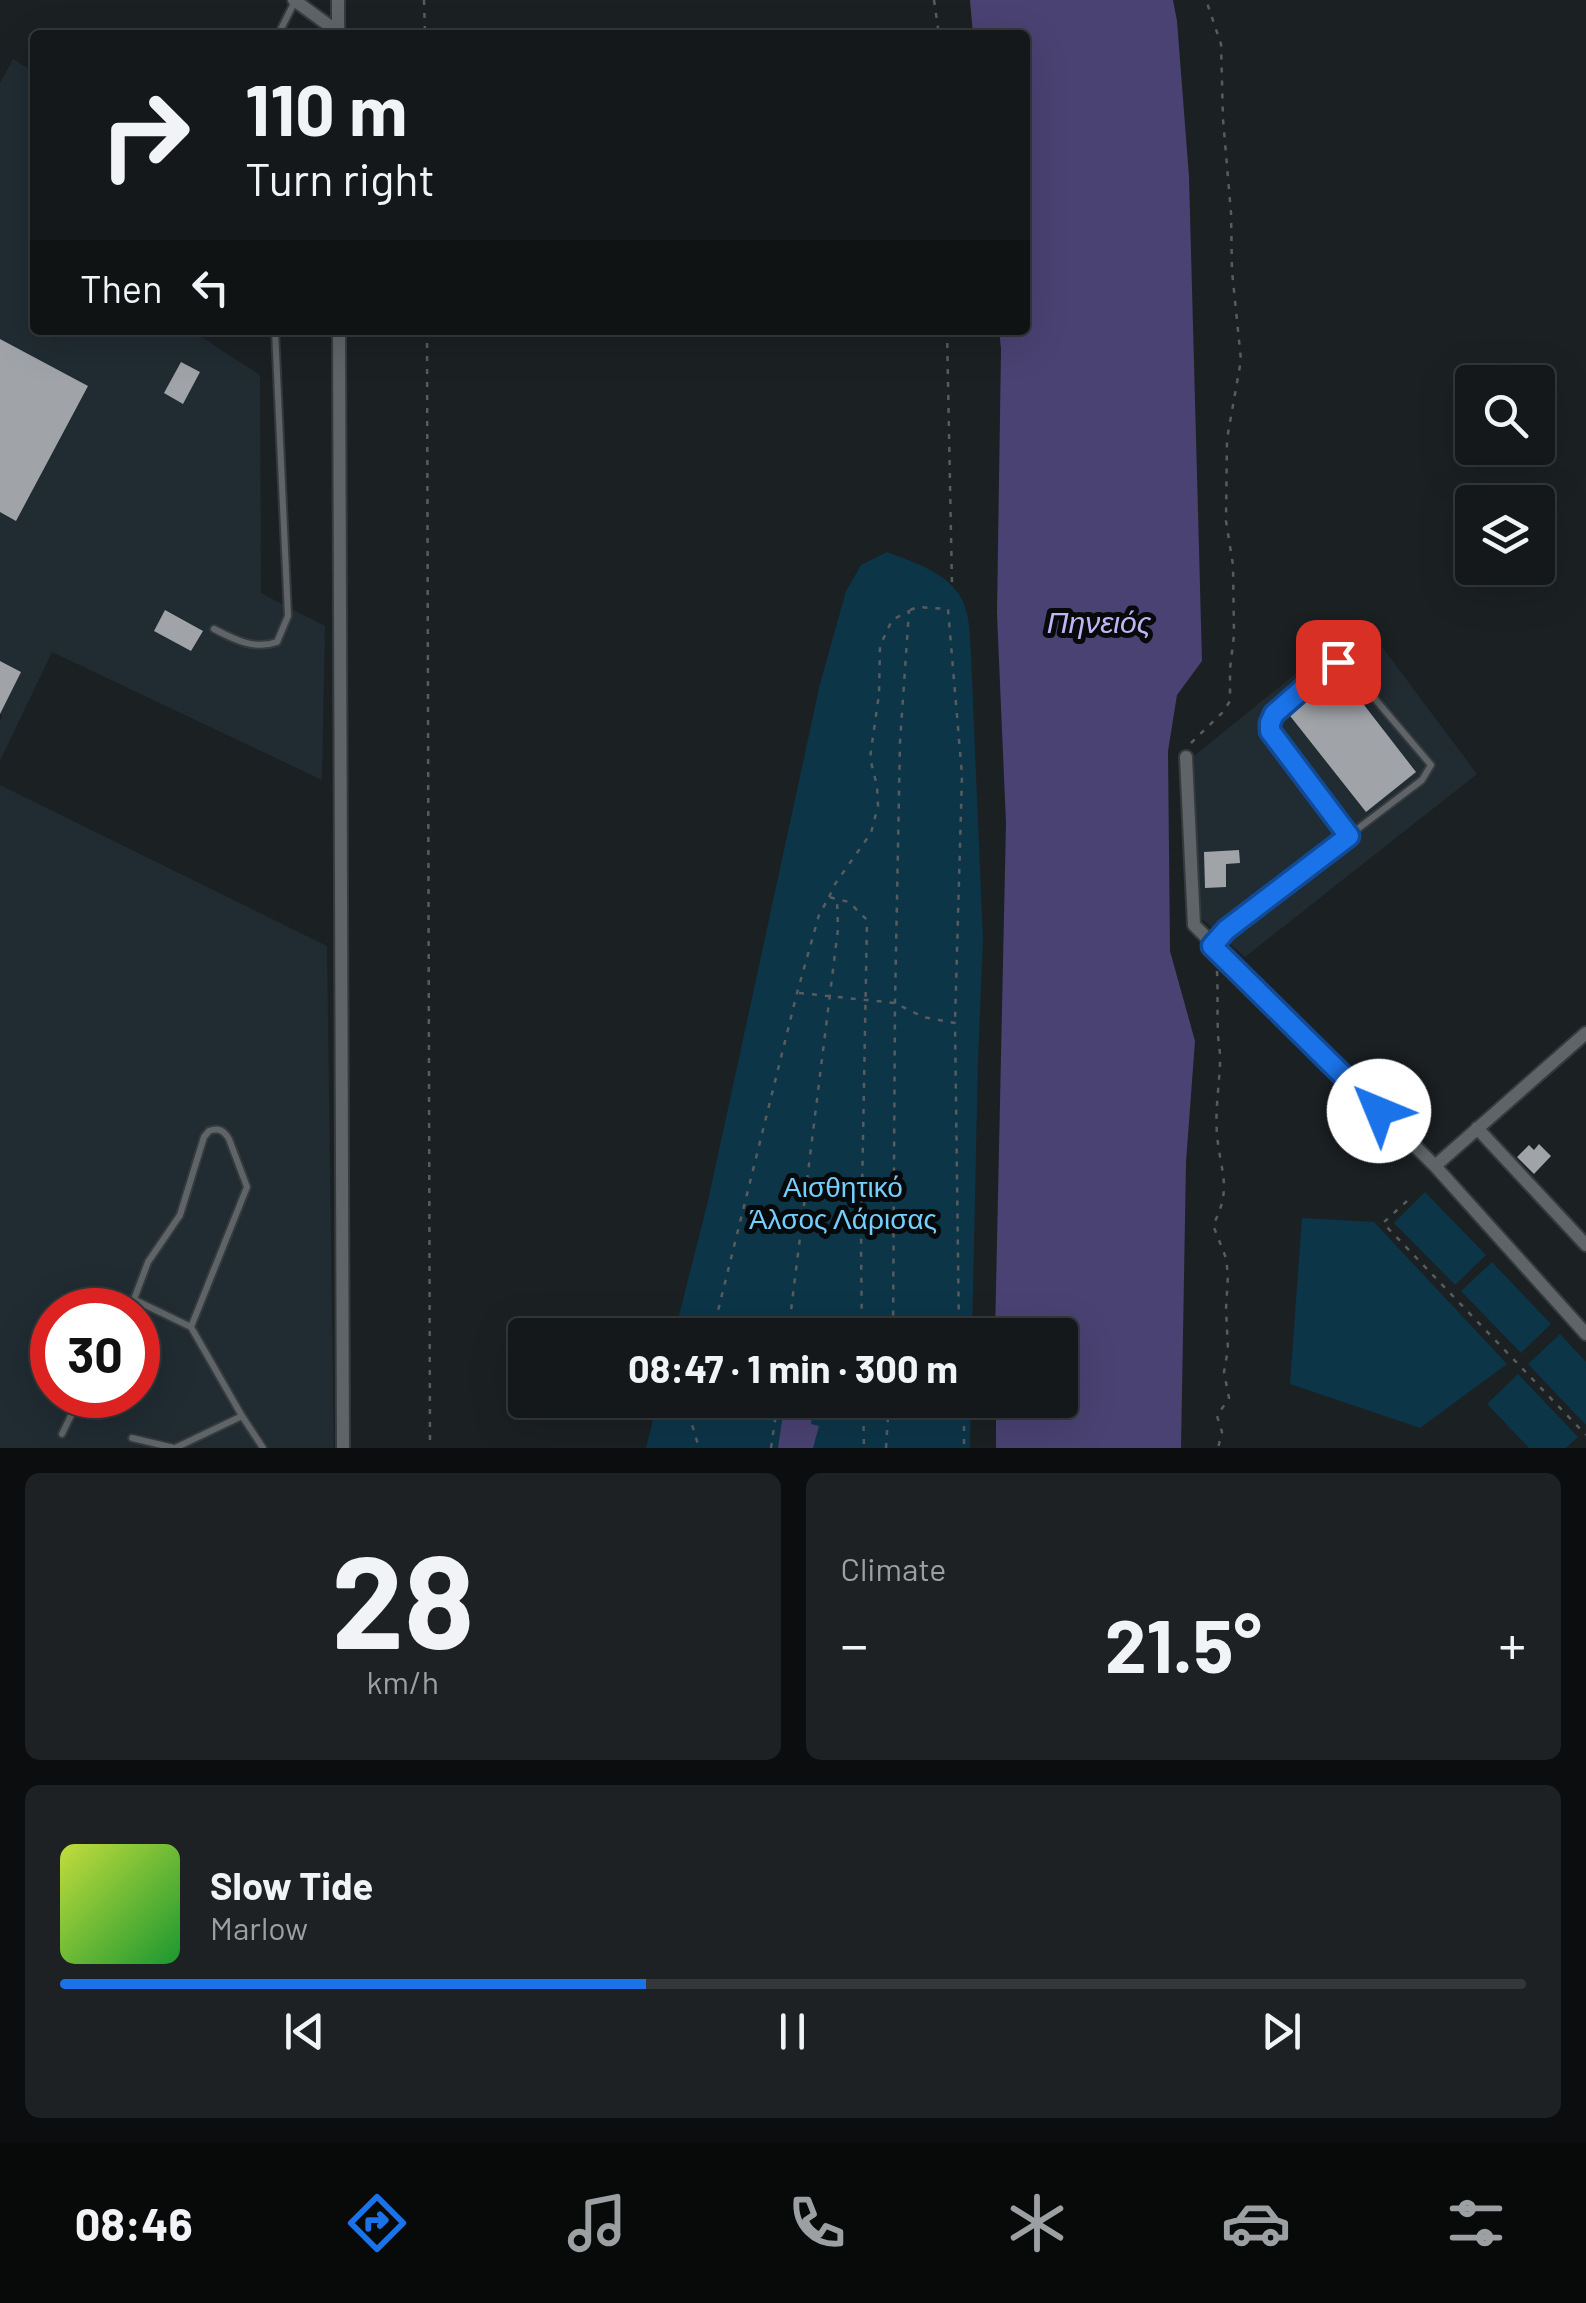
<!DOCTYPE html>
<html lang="en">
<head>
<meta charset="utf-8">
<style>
	body { margin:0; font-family:Barlow,sans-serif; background:#1d2123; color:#f1f3f6; height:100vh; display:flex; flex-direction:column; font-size:38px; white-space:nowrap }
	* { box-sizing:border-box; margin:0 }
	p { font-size:32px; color:#9da0a2 }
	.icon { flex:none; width:55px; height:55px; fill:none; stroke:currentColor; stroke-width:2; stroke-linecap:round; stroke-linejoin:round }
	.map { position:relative; height:1448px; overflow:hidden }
	.side { display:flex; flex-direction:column; gap:25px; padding:25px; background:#0b0d0e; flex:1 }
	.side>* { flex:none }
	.top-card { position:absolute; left:30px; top:30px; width:1000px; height:305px; border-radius:10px; box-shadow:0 10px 40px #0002,0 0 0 2px #333739; background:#14181a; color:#f1f3f6; overflow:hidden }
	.controls { position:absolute; left:1455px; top:365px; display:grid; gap:20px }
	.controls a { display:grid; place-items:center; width:100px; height:100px; border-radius:10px; background:#14181a; box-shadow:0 10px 40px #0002,0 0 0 2px #333739; font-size:50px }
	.speed { position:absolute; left:30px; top:1288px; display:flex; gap:20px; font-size:50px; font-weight:700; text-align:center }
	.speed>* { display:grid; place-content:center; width:130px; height:130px; border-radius:50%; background:#14181a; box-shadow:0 10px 40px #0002,0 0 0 2px #333739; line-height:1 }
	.speed .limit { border:15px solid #d22; background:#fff; color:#111 }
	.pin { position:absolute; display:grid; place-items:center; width:85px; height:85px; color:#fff; margin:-42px; border-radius:20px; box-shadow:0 5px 15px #0006 }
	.me { position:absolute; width:110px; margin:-55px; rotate:315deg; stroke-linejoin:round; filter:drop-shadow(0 0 8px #0008) }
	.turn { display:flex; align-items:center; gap:35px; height:210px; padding:0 50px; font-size:45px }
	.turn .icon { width:130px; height:130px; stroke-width:2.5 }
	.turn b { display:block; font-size:70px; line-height:85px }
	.then { display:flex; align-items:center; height:95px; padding:0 50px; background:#0003; gap:20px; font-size:38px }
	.big { font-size:75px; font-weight:700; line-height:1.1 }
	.side .tile { flex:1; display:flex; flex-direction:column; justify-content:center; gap:15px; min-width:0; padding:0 35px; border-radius:15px; background:#1d2123 }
	.side .dial { align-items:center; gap:0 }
	.dial b { font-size:130px; line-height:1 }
	.song { display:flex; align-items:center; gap:30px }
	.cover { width:120px; height:120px; border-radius:15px; background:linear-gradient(135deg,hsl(70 70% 55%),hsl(130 70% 35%)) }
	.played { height:10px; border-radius:5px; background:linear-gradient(90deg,#1a73e8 40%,#333739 40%) }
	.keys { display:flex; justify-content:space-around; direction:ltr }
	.heat { display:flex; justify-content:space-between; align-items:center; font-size:55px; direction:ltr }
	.side .tiles { flex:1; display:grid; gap:25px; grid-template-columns:1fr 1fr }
	.tile:last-child { grid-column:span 2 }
	.trip { position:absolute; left:508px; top:1318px; width:570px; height:100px; border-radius:10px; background:#14181a; box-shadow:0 10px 40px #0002,0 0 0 2px #333739; font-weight:700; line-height:100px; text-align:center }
	.tabs { display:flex; height:160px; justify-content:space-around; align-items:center; background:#080a0a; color:#9da0a2 }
	.tabs .icon { width:70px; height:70px }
	.tabs .active { color:#1a73e8 }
	.tabs b { font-size:45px; color:#f1f3f6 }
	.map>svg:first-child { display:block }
</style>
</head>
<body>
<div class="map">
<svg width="1586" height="1448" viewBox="0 0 1586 1448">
	<rect width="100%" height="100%" fill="#1b2023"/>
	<path fill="#202b32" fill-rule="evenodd" d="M13,59L35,73V330H191L260,375L261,593L325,626L322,780L52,652L0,761V721L2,716L0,714V83Z
		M1362,620L1477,774L1245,957L1199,916L1194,756Z
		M0,785L327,946L334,1448H0ZM52,1310H138V1395H52Z"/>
	<path fill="#0c3548" d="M887,552C918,564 960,576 967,614C970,627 970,641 971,655L983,940L978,1060L972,1335H674L708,1201L820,684L846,591L861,565Z
		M1425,1192L1486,1255L1455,1285L1394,1223Z
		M1302,1218L1374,1222L1507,1364L1420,1428L1290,1384Z
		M1492,1262L1551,1324L1521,1353L1461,1291Z
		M1560,1334L1586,1362V1425L1528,1364Z
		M1518,1374L1578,1437L1566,1448H1529L1487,1404Z
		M658,1400H971L970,1448H646Z"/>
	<path fill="#4a4272" d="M970,0H1173L1177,21L1189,177L1202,661L1177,695L1168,751L1170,951L1195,1041L1186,1162L1181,1448H996V1400H1060V1335H995L1006,823L997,614L1001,349L999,330H1025V35H973Z
		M785,1400H837L828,1418H822V1408L813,1406L811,1424L819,1426L813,1448H778Z"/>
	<path fill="#a0a4a9" d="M0,339L88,386L16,521L0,512Z
		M181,362L200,372L183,404L164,393Z
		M165,610L203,631L191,651L154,631Z
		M0,661L21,672L0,714Z
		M1337,670L1416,772L1366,812L1287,712Z
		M1239,850L1240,863L1226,864V887L1205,888L1204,852Z
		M1539,1144L1551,1156L1534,1174L1517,1157L1529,1145L1534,1150Z"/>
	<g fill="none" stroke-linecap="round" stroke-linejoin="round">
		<defs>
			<path id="lane" d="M278,35L295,1
				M214,629C235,640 255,650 277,642L288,616L275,330
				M1214,943L1226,929L1422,780L1431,765L1347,666L1338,662L1328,667L1274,715L1270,723V731L1349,836
				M135,1300L191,1327L242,1416L263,1448
				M130,1310L148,1262L180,1215L204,1137L209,1131C219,1127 224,1131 229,1139L247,1187L191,1327
				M62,1434L81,1395
				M132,1438L174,1448
				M175,1448L242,1416"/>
			<path id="street" d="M294,0L338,32
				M338,0V35
				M339,330L343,1448
				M1186,757L1194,925L1435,1166L1586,1334
				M1477,1128L1586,1245
				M1435,1166L1586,1033"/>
		</defs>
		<use href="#lane" stroke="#363a3c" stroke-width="10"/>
		<use href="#street" stroke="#363a3c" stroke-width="16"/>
		<path stroke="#585c5f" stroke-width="2.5" stroke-dasharray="5 8" stroke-linecap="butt" d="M424,0L425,35
			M934,0L939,35
			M354,29L377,35
			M427,330L430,1448
			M947,330L952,585
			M910,610L918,607L948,609L962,775L955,1022
			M1191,743L1223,712L1230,701V669L1234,635L1233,565L1226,521L1227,439L1241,360L1232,271L1231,213L1223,119L1221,44L1206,0
			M829,897L835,884L871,833L878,806L877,786L870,758L879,694L880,646L892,620L909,611L900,742L895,1003L893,1335
			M1217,971C1218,992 1217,1011 1218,1032C1218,1043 1221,1053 1220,1064C1219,1087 1215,1111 1217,1134C1220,1172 1233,1188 1213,1225L1226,1258L1228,1275L1226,1309L1228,1349L1224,1372L1229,1398L1217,1416L1222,1432L1218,1448
			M799,993L895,1003L923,1017L955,1023L959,1335
			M1407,1201L1383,1223L1586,1435
			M712,1335L797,993L819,915L829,897L849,902L867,920L861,1248L862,1335
			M788,1335L838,929L837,900
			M696,1400L691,1421L699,1448
			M863,1400L864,1448
			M964,1400V1448
			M771,1448L778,1400
			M886,1448L889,1400"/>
		<use href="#lane" stroke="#5e6467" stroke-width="6"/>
		<use href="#street" stroke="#5e6467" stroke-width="12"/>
	</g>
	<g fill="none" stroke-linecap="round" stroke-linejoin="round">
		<defs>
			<path id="route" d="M1338,662L1328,667L1274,714L1270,723V731L1349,836L1226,930L1212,946L1379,1111"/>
		</defs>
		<use href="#route" stroke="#114b97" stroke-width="25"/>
		<use href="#route" stroke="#1a73e8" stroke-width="18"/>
	</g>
	<g text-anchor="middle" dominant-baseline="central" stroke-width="10" stroke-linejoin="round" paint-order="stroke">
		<g font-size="28" fill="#74cefc" stroke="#07090b">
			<text x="843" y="1186">Αισθητικό<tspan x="843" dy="32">Άλσος Λάρισας</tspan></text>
		</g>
		<g font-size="30" font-style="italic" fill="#beb6f4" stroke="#07090b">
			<text x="1099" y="621">Πηνειός</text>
		</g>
	</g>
</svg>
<div class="controls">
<a><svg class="icon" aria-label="search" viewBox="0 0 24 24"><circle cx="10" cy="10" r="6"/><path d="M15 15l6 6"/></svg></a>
<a><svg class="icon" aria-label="layers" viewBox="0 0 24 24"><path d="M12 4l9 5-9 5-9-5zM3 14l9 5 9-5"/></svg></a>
</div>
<div class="speed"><div class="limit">30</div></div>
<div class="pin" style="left:1338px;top:662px;background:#d93025"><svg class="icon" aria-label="arrive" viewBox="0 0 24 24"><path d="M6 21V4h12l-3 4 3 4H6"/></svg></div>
<svg class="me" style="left:1379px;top:1111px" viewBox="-20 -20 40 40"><circle r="19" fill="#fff"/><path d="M0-13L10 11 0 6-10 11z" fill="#1a73e8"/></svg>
<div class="trip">08:47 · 1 min · 300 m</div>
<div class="top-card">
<div class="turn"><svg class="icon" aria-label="right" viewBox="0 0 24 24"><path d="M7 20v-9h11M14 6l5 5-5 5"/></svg><div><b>110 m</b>Turn right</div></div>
<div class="then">Then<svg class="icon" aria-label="left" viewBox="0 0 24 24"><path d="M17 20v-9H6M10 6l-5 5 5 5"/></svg></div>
</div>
</div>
<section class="side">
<div class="tiles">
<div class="tile dial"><b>28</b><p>km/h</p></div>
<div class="tile"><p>Climate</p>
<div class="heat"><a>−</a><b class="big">21.5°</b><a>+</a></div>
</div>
<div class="tile">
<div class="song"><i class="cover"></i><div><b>Slow Tide</b><p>Marlow</p></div></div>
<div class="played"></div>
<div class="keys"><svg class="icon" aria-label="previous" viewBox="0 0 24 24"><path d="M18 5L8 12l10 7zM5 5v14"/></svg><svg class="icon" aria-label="pause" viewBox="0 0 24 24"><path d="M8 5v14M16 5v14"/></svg><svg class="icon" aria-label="next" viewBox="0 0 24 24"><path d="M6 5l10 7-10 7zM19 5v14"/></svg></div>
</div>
</div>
</section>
<nav class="tabs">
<b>08:46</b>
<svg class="icon active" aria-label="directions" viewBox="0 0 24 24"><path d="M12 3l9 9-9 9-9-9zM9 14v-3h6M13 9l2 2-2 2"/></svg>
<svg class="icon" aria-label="music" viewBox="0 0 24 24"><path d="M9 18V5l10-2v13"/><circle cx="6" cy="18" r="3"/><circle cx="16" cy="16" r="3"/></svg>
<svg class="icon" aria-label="phone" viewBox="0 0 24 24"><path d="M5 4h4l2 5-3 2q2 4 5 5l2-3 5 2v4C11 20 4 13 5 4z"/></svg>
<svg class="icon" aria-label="climate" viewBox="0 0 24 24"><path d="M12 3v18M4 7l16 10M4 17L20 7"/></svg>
<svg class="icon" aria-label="car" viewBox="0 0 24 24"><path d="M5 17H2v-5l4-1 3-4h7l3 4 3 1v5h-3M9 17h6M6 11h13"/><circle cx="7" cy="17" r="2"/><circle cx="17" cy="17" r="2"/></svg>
<svg class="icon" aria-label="filters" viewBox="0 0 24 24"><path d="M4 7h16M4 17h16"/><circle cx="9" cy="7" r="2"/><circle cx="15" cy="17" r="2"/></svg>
</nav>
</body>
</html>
